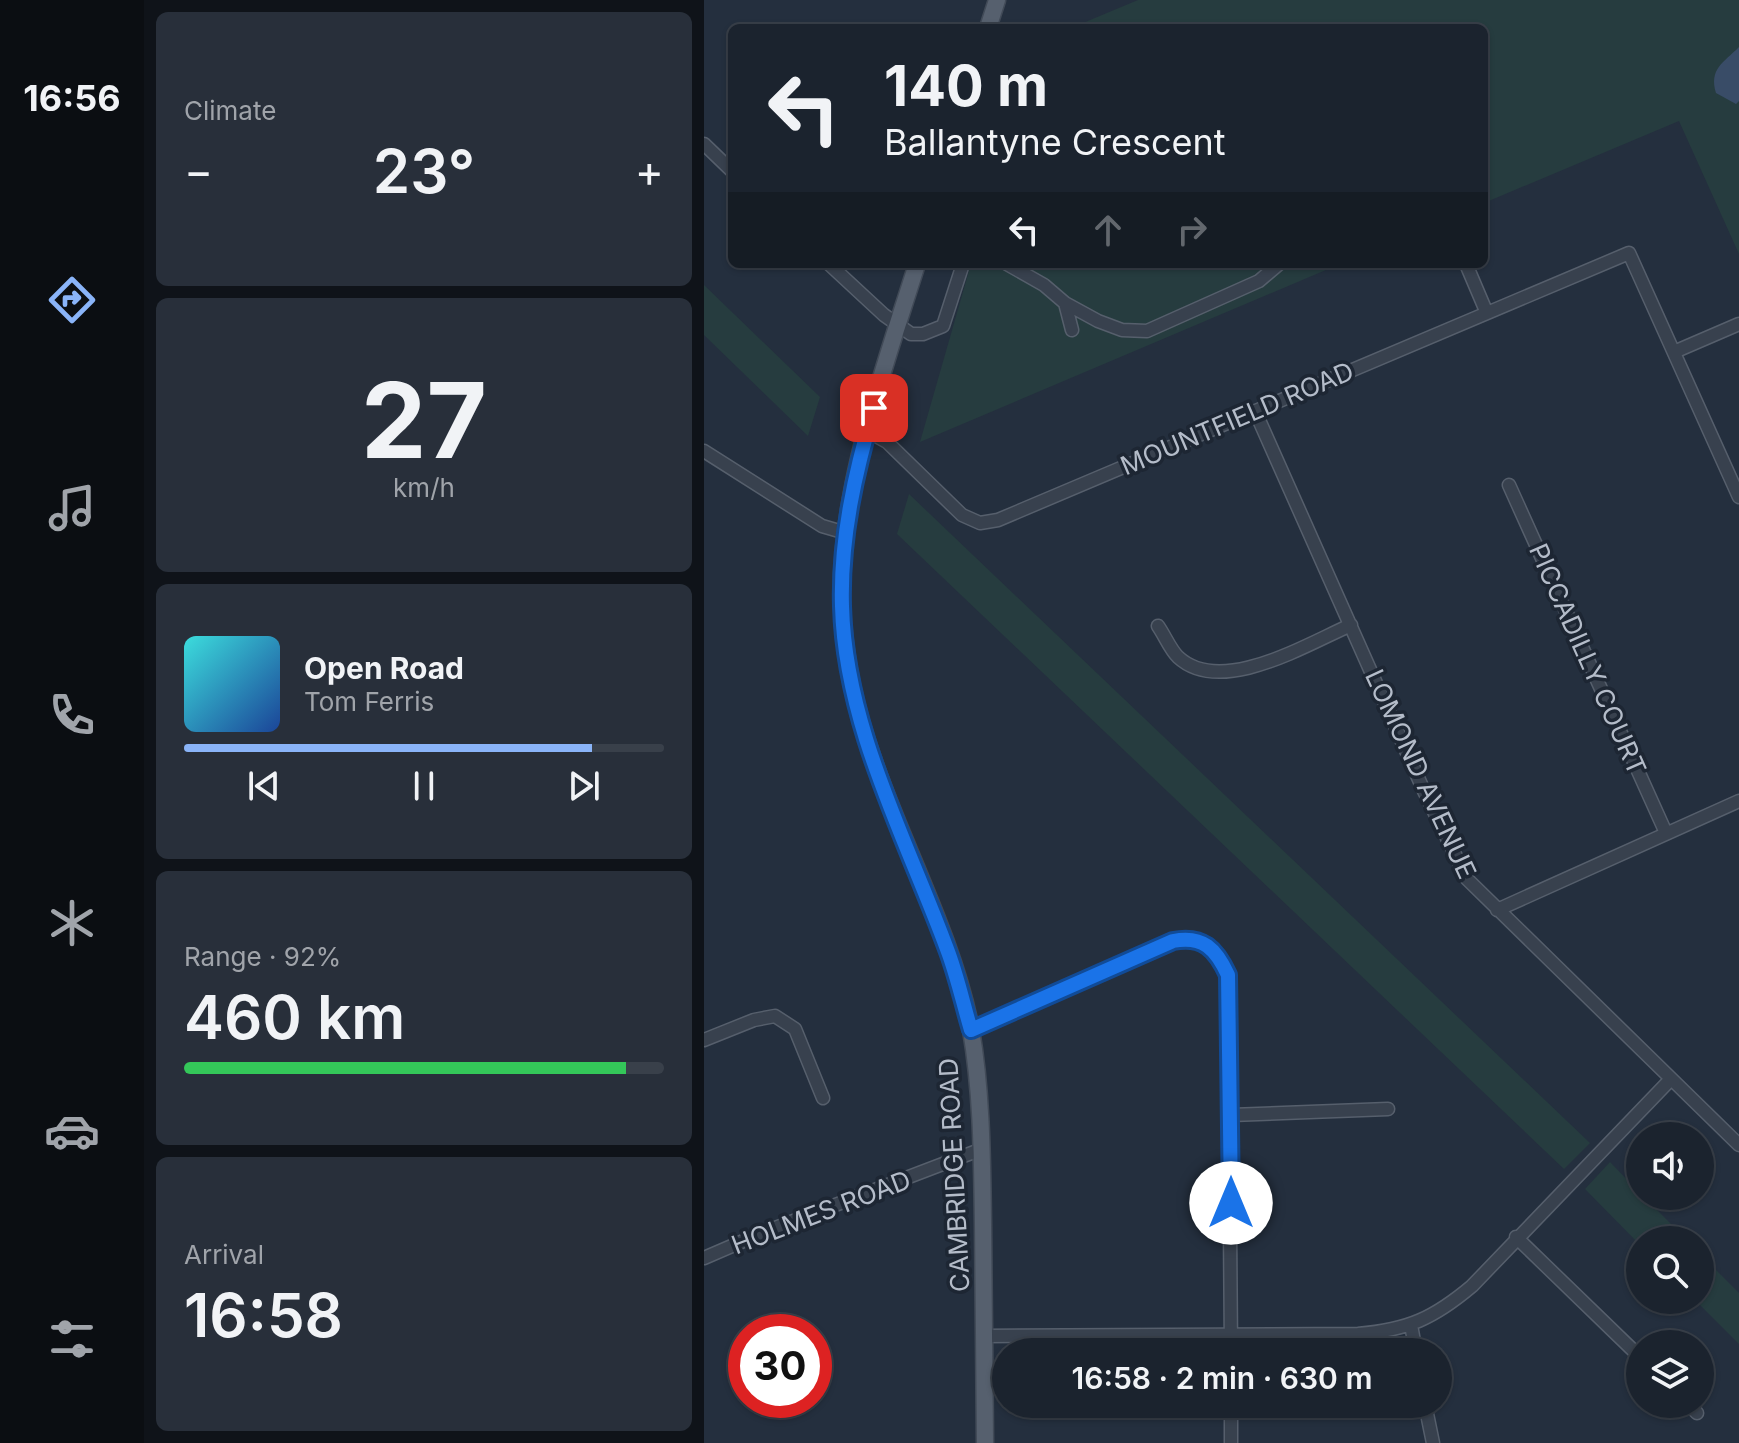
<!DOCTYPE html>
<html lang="en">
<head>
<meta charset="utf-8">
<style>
	body { margin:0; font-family:Inter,sans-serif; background:#282f3a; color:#f1f3f6; height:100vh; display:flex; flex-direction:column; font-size:30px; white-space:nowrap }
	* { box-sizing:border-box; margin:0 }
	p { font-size:26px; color:#a0a4aa }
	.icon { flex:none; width:44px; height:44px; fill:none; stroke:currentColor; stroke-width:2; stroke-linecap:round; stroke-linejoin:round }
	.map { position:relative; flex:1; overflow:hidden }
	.sheet { display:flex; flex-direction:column; gap:12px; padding:12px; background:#0f1319; width:560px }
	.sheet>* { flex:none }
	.banner { position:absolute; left:24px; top:24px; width:760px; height:244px; border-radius:12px; box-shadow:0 2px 6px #0004,0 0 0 2px #39404a; background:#1b232e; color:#f1f3f6; overflow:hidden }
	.fabs { position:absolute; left:922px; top:1122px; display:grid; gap:16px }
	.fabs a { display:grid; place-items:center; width:88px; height:88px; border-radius:50%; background:#1b232e; box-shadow:0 2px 6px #0004,0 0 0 2px #39404a; font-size:40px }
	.speed { position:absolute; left:24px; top:1314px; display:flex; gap:16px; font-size:40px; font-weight:700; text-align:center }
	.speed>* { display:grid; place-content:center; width:104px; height:104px; border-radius:50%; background:#1b232e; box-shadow:0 2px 6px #0004,0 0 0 2px #39404a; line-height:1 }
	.speed .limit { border:12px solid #d22; background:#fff; color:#111 }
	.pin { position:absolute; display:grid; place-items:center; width:68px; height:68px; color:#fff; margin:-34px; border-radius:16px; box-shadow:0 4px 12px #0006 }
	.me { position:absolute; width:88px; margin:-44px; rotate:0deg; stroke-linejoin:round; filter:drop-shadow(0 0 6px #0008) }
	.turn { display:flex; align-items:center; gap:28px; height:168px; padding:0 24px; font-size:36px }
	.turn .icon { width:104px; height:104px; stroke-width:2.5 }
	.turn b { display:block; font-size:56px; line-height:68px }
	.lanes { display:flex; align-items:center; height:76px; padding:0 24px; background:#0003; justify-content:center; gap:40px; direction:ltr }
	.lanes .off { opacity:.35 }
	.big { font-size:60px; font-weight:600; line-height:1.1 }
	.sheet .tile { flex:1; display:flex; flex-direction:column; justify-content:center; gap:12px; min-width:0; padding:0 28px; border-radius:12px; background:#282f3a }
	.sheet .dial { align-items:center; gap:0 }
	.dial b { font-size:104px; line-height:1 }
	.song { display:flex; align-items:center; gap:24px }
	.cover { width:96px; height:96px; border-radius:12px; background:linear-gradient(135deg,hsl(180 70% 55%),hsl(220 70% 35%)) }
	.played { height:8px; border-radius:4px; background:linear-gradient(90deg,#8ab4f8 85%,#39404a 85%) }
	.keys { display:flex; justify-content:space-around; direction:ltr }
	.heat { display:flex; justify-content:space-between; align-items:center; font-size:44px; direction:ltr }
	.charge { height:12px; border-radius:6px; background:linear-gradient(90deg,#34c759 92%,#39404a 0) }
	.trip { position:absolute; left:288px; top:1338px; width:460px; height:80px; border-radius:40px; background:#1b232e; box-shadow:0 2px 6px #0004,0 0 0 2px #39404a; font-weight:600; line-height:80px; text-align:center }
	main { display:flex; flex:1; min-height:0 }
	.dock { display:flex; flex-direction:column; width:144px; justify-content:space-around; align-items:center; background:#0b0e12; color:#a0a4aa }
	.dock .icon { width:56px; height:56px }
	.dock .selected { color:#8ab4f8 }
	.dock b { font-size:36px; color:#f1f3f6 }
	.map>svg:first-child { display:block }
</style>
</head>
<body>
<main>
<nav class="dock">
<b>16:56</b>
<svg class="icon selected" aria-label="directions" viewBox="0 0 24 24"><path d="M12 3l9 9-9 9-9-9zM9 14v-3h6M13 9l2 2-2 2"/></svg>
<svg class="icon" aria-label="music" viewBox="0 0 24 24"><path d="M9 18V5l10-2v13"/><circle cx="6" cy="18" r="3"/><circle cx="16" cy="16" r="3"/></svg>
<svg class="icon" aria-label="phone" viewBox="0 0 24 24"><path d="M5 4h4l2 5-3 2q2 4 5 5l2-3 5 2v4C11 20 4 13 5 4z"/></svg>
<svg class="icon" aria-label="climate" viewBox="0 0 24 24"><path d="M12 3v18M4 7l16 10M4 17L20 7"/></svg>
<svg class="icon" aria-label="car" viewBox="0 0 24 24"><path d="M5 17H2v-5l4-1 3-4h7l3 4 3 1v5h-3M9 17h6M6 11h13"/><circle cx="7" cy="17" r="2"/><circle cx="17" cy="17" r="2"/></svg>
<svg class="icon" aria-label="filters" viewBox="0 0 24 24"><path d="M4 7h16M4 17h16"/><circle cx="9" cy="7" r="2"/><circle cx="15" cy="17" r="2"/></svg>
</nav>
<section class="sheet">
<div class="tile"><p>Climate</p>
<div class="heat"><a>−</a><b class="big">23°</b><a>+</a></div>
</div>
<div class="tile dial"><b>27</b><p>km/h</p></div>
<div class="tile">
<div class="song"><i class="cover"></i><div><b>Open Road</b><p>Tom Ferris</p></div></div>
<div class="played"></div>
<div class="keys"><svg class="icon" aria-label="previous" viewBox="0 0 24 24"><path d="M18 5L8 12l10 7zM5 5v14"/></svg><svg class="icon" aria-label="pause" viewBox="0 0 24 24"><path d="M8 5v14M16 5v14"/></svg><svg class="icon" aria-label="next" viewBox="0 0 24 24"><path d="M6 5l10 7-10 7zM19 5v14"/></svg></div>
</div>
<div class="tile"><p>Range · 92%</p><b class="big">460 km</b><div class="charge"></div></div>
<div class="tile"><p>Arrival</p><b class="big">16:58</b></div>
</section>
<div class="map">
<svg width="1035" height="1443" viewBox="0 0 1035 1443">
	<rect width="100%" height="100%" fill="#242f3e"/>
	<path fill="#263c3f" d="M434,0H1035V254L975,121L780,203V28H367Z
		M267,264H636L216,442Z
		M0,285L116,397L104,436L0,335Z
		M205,494L886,1143L860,1169L193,534Z
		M906,1162L936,1193V1196H939L983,1240H936V1245L881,1189Z
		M996,1254L1035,1293V1344L991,1300H996Z"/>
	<path fill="#394c67" d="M1035,47V101L1032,104L1012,93C1005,69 1019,63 1035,47Z"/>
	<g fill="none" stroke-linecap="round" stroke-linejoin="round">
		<defs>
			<path id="minor" d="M0,144L28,171
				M125,264L180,315L207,334H219L239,326L259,264
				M303,264L340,285L361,303L368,330
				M762,264L782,311
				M361,303L394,321L418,330L443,331L555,281L575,264
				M970,352L1035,324
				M551,411L720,791L763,879L1035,1145
				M163,431L183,442L258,515L276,523L294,520L925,253L1035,497
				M0,451L118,526L142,533
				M805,485L962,833
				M454,626C461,636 466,649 474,657C517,697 603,644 647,625
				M793,910L1035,801
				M267,1030L469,941C499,935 512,949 524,975L527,1352
				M0,1040L50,1020L71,1016L91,1029L119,1098
				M527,1115L684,1109
				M812,1237L936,1357
				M0,1258L58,1233L278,1149
				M707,1325L712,1352
				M280,1336L654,1334C704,1330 730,1318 768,1286L967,1079
				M527,1404V1443
				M721,1404L729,1443
				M984,1404L993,1413"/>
			<path id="major" d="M284,28L293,0
				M213,264C179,372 134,493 138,607C140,657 151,708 168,756C198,844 250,939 267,1030C278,1093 278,1160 279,1224C280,1297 281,1370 281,1443"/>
		</defs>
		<use href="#minor" stroke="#565f6c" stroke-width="15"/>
		<use href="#major" stroke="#414a57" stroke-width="19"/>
		<use href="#minor" stroke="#38414e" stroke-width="12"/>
		<use href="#major" stroke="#56606e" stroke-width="16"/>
	</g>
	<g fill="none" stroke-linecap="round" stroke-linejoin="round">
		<defs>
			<path id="route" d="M170,408C151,472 136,539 138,606C141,726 202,838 243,949C253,975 259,1003 267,1030L469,941C499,935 512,949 524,975L527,1203"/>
		</defs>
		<use href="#route" stroke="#114b97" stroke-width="20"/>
		<use href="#route" stroke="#1a73e8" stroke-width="14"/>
	</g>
	<g text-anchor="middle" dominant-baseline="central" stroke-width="7" stroke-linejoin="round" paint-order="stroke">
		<g font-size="26" fill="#b4bcc9" stroke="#1d2633">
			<text transform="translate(533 418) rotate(-23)">MOUNTFIELD ROAD</text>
			<text transform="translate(884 659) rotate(66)">PICCADILLY COURT</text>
			<text transform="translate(717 774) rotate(65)">LOMOND AVENUE</text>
			<text transform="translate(250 1175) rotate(-93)">CAMBRIDGE ROAD</text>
			<text transform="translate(117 1212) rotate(-21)">HOLMES ROAD</text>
		</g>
	</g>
</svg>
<div class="fabs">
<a><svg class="icon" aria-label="sound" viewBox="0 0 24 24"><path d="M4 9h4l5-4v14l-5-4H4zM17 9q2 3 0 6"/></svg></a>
<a><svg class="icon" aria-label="search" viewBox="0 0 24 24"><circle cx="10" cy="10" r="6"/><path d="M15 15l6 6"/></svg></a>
<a><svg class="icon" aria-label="layers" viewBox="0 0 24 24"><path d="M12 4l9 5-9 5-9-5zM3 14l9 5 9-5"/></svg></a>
</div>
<div class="speed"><div class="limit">30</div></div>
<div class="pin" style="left:170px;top:408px;background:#d93025"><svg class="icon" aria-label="arrive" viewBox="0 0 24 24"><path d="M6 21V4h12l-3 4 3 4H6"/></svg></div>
<svg class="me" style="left:527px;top:1203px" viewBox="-20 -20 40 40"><circle r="19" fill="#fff"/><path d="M0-13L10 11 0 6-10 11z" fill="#1a73e8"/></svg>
<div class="trip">16:58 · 2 min · 630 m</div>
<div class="banner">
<div class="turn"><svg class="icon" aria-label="left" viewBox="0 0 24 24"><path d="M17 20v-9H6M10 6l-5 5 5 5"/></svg><div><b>140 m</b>Ballantyne Crescent</div></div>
<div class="lanes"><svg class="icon" aria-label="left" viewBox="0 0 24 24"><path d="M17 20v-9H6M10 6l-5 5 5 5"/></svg><svg class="icon off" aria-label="ahead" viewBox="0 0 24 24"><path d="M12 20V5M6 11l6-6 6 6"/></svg><svg class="icon off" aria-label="right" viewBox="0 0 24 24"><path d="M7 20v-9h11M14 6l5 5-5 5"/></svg></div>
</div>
</div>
</main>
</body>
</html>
